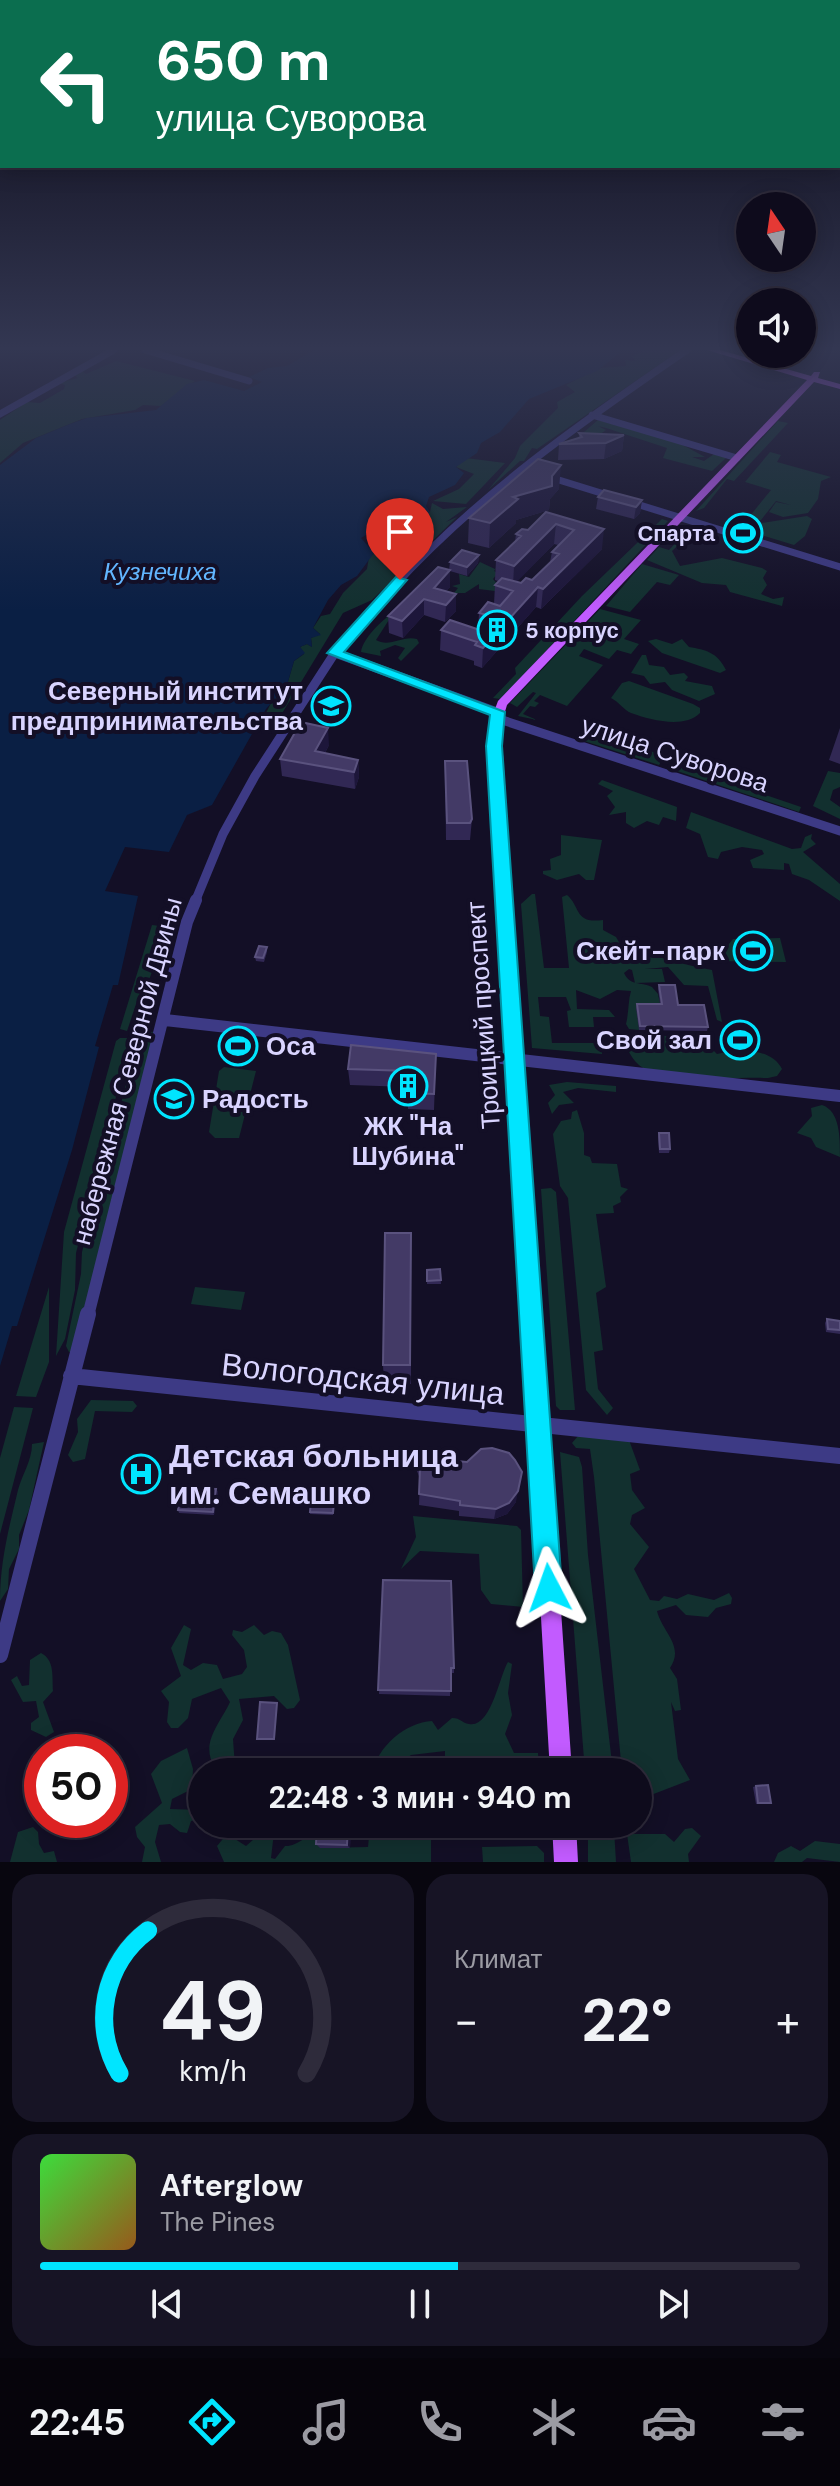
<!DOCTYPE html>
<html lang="ru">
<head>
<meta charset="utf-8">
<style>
	body { margin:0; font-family:"DM Sans",sans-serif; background:#171425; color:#f1f3f6; height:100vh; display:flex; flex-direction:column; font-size:30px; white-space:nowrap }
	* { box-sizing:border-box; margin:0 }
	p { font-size:26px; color:#9b9ba3 }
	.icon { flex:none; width:44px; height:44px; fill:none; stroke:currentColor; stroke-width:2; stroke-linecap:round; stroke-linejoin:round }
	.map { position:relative; height:1862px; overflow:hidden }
	.side { display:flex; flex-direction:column; gap:12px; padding:12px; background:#08060f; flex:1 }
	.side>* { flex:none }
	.banner { position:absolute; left:0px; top:0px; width:840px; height:168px; box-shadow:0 4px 20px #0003,0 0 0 2px #2e2b3b; background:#0b6e4f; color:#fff; overflow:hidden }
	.needle { width:52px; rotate:347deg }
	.buttons { position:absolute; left:736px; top:192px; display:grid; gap:16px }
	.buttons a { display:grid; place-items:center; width:80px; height:80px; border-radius:50%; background:#0e0b1c; box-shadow:0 4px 20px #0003,0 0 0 2px #2e2b3b; font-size:40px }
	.speed { position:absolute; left:24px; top:1734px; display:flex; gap:16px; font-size:40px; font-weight:700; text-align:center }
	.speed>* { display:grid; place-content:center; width:104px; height:104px; border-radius:50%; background:#0e0b1c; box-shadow:0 4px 20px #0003,0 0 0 2px #2e2b3b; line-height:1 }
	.speed .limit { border:12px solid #d22; background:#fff; color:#111 }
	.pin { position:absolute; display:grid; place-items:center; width:68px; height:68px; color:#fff; margin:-82px -34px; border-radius:50% 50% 50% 0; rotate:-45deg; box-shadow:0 0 8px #0007 }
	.pin .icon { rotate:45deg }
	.me { position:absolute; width:88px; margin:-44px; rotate:356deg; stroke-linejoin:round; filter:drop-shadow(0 0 6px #0008) }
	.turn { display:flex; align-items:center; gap:28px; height:168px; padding:0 24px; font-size:36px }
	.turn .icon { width:104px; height:104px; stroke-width:2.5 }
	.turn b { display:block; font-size:56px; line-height:68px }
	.big { font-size:60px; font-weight:700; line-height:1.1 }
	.side .card { flex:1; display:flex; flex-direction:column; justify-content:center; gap:12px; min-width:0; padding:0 28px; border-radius:24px; background:#171425 }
	.side .dial { align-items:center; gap:0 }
	.dial svg { height:208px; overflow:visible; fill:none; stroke:#2e2b3b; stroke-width:7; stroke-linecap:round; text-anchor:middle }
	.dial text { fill:#f1f3f6; stroke:none }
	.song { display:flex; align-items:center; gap:24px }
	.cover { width:96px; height:96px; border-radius:12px; background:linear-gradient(135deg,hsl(120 70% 55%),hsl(30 70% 35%)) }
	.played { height:8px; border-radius:4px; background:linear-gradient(90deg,#00e5ff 55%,#2e2b3b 55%) }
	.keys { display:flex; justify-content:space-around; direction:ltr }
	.heat { display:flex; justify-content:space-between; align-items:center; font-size:44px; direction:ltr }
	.side .tiles { flex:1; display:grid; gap:12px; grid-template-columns:1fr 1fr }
	.card:last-child { grid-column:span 2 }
	.trip { position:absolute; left:188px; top:1758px; width:464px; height:80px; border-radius:40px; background:#0e0b1c; box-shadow:0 4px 20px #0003,0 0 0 2px #2e2b3b; font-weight:700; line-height:80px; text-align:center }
	.tabs { display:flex; height:128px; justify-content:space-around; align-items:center; background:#06040b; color:#9b9ba3 }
	.tabs .icon { width:56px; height:56px }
	.tabs .current { color:#00e5ff }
	.tabs b { font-size:36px; color:#f1f3f6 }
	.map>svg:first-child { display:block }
</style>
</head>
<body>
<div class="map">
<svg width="840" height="1862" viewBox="0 0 840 1862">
	<rect width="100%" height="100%" fill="#130f26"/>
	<path fill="#12302f" d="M640,350H680L537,449L532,448L524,461H520L488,490L515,458L520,446L558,408L557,402L575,392L566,385L599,368L626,366L625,360L636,361L631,356L643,352Z
		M116,361L195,381L161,406L143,405L135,410L82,419L23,443L0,463V420L27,402L40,403L64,389L65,385L59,383L78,378L74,375L89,368L83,372L86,374Z
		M598,420L679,443L705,457H692L704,461L714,454L726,458L712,471L663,458L667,448L606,428L598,426L606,430L599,435L577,438Z
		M778,421L788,423L734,481L727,479L704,508L696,511Z
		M770,452L781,455L777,462L831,477L821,481L818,499L808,513L783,517L769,512L776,502L791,505L776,501L761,520L745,522L771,490L745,482Z
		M466,458L505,463L466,504L433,501L459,489L474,474L456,467Z
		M432,503L443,509L467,507L446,522L457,517L372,600L343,613L275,725H260L274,697L287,685L294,661L304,654L300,647L307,644L312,647L311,638L320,634L313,628L321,616L330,614L343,593L367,569L369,557L380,550L381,543L403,546L419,532L411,529L390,541L381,540H388L405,530V525L410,526L430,512Z
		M807,516L812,519L805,536L794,545L735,527Z
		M662,519L668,521L501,699L493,698L516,674L515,668L582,596Z
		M687,531L691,533L672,551L680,566L722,558L762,568L767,571L763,578L767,585L761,594L773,599L784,597L782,606L730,592L726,585L702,583L647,560L659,547L669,550Z
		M503,561L494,571L498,573L493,579L498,585L494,584L498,587L495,591L479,589V584L465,593H454L458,588L452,586L460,584L459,574L469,577L480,562L495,569Z
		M642,564L679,575L670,585L657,582L630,612L606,606Z
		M600,609L641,620L624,639L639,644L631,654L617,650L609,659L584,649L579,656L603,665L567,706L540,695L534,701L539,703L535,707L530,706L523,714L537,720L518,716L536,693L533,692L517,707L510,703Z
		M394,612L376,640C390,648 402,635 417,639L419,643L401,661L398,658L405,648L395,645L380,651L381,656L361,652C363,638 382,620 394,612Z
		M656,639L672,644L682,639L689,647C706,650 717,652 726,670L720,673L662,653L648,641Z
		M642,655H646L649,665L664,667L670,675L684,673L688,677L685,681L712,686L715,694L699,701L672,690L665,682L650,684L644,676L631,673Z
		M629,681L693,704L700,708V713C684,729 651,720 631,713C624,710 619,702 611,698L622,683Z
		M587,730L665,756L659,765L581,740Z
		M674,764L801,807L799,812L671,769Z
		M828,771L840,773V787L833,790L830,800L840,807V819L813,806Z
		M602,780L677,807L676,821L663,817L659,825L647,821L634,828L626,823V812L609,815L615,807L607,796L613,791L598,784Z
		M691,812L792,849L801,848L805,837L812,834L811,839L816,844L803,852L840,884V901L809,880L792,874L789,864L784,863V870L753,868L750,860L764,854L762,850L742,847L721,852L718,859L708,857L700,834L686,828Z
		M561,835L602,840L594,880H586L579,874L557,880L543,874V871L551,870L550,859L561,855Z
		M532,894H535L544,968H569L562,897L567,895C581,907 574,924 603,920V930L616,937L623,949C654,954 681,965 712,970L722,1022L717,1020L708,986L684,985L668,967L645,969H662L665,982L635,983L632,970L629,969L624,973C631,987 640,981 652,987L658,994L661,1008L639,1030L629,1029L626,1024C629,1012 628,1001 631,991L617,990L600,999L576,990L577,1009L609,1010L615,1017H593L594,1027H569L567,1011L571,1010L566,997H538L540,1016L549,1017L552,1043H602V1054L532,1048L521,904Z
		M152,925L168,927L144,994L139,995L127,1031L120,1029Z
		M780,938L786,962L715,961L733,939Z
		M140,1031L155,1032L75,1352H69L66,1346L81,1274L82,1252Z
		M638,1033L713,1041L712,1049L717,1054C737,1049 771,1047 782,1069L777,1076L768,1078C734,1077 676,1082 645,1069C637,1065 632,1058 628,1050L631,1035Z
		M120,1038H131L76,1253L75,1290L65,1339L56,1356L64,1232L116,1041Z
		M224,1067L256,1071L239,1138H215L209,1132L219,1071Z
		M567,1082L616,1086V1092L578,1088L563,1092L574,1103L559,1105L552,1114L548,1103L555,1095L549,1085Z
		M822,1105C840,1111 840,1137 840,1157L816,1147L811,1138L797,1133L812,1116L811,1108Z
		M577,1110L584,1133V1155L590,1157L592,1163L617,1164L621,1187L628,1189L620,1197L621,1202L613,1206L614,1213L596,1214L606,1287L596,1293L603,1350L594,1352L598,1389L613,1408L607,1415L586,1390L568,1198L560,1186L553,1134L561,1121L571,1119L572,1112Z
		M551,1188L556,1192L575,1410H560L556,1406L541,1189Z
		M49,1287V1362L36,1397L16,1396Z
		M195,1287L245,1292L241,1310L191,1304Z
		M91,1400L133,1401L137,1406L132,1412L95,1411L85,1459L73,1462L68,1455L78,1432L77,1419Z
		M14,1407L33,1408L0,1534V1458Z
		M578,1436L629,1440L640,1470L630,1474L632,1490L645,1508L632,1515L630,1524L649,1547L634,1569L650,1600L659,1601L664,1596L677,1599L688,1594L714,1600L729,1593L732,1598L731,1604L716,1608L708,1617L686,1615L676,1605L657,1611C662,1632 685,1646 670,1668L677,1679L681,1710L675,1711L671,1702L678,1759L690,1780L638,1800V1772H622L594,1477L590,1449L576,1448L572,1443Z
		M44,1442L29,1510L19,1535V1549L9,1569L8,1589L0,1601C0,1561 9,1528 18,1490C22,1474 32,1461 32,1444Z
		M560,1452L579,1457L582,1467L588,1555L613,1772H585Z
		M413,1516L517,1526L521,1530L523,1607L491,1604L481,1590L479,1554L420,1551L401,1569L416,1537Z
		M184,1625L191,1629L183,1665L191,1670L203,1663L217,1665L223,1679L242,1674L247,1667L244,1650L232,1635L233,1630L242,1632L254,1625L264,1635L272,1631L281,1633L288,1645L300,1700L294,1708L287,1709L274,1696L239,1699L243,1720L233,1739L235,1767H215C199,1744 221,1722 230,1702L221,1688L192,1699L188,1718L178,1728H171L167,1722L169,1702L161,1691L181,1676L171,1648Z
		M41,1653C55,1660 52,1677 53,1691L43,1702L54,1732L46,1737L31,1730V1723L39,1717L36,1701L23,1702L11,1680L17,1676L22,1686L29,1685L30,1660Z
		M508,1662L512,1664L508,1693L512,1715L505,1734L514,1753H538L539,1772H421L445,1760V1751L411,1755L400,1764L404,1772H373C377,1747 406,1722 432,1721L438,1730L452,1718C461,1718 462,1723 469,1724C491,1729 500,1674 508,1662Z
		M187,1748L193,1769L192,1789L172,1799L170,1809L199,1810L202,1819L191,1821L187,1833L180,1832L170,1824L159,1825L155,1842L161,1862H142L145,1847L137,1837L135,1827L162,1803L151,1774L161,1761Z
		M244,1824H275L271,1858L275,1859L285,1846C295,1847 313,1835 315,1824H322V1848L368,1847L370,1826L377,1824H431V1862H224L217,1846L227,1834L246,1846L254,1839Z
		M467,1824H542V1827L536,1835L475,1840L473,1835H467Z
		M33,1827L38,1832L39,1844L44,1853L54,1851L57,1862H10L18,1832Z
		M692,1828L701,1836L688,1854L689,1862H631L627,1834H665L674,1842L685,1829Z
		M588,1829H614L616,1862H588Z
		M815,1841L840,1844V1862L807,1858L802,1862H774L778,1853L791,1846L800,1851Z
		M537,1846L544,1853V1862H483L482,1847Z"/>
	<path fill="#0a1f44" d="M314,350H623L597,371L529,399L500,432L481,443L477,453L456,467L464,473L455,485L429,497L426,506L430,512L418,524L405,525V530L388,540L366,535L361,538L374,553L357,576L341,585L328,600L313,628L321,635L311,638L312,647L307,644L300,647L305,653L294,661L287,685L266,709L212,805L187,815L169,852L125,847L105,891L138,896L118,985H113L95,1046L99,1047L72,1150L17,1326H12L0,1366V465L36,438L70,424L87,418L156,410L187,384L204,380L244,391L262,382L249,377L268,368L287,366Z"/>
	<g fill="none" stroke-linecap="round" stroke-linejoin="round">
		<path stroke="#3d3a85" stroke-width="7" d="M145,350L249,381
			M0,414L114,350
			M592,415L737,458
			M546,476L840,567
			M392,589C477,495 583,421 687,350"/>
		<path stroke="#3d3a85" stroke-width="9" d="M335,653L497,712
			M496,718L840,831
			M195,902L223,834L255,776L338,648L394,587"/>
		<path stroke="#3d3a85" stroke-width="12" d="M165,1020L840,1096
			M88,1316L187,922L196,900"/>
		<path stroke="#3d3a85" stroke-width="16" d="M71,1376L840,1456
			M0,1655L88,1314"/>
		<path fill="#c25bff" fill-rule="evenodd" d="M707,350H720L811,376L814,372H820L818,378L840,384V389L814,382L507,705L501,725L572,1772H550L489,725L498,701L807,380Z
			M552,1824H576L578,1862H554Z"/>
	</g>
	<path fill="#312854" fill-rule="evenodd" d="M579,433L624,435L622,451L604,459L558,460L559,444L579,438Z
		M559,489L550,499L549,510L516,520V523L489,548L468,543L469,518Z
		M598,497L642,500L640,513L634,519L596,509Z
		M546,512L602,549L541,609L536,607L482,668L474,665V661L440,650L441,630L478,629L479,613L494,604L495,585L498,581L495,580L496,560L515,542L516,534L528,530ZM554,544L558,545L552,552L550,562L532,580L521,583L516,582Z
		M479,555L478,563L467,576L450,571V587L446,591L456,594V611L445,622L424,615L403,638L389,633L388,616L449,570L450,562Z
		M840,728V764L829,760Z
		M329,745L325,753L358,760L359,777L355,789L282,776L280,759Z
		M445,761L472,819L470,840H446Z
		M267,947V952L264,962L256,961L255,957Z
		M659,985L678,1005L708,1027L707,1031L639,1030L636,1008L637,1004H660L658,989Z
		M436,1054L434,1110L408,1109V1087L350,1085L348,1069Z
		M659,1133L670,1149L669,1153H659L658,1137Z
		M411,1233V1384H384L383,1365Z
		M440,1269L441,1284H427V1270Z
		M827,1319L840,1321V1334L826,1332L825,1323Z
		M434,1459L516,1502L507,1514L494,1519L459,1516V1511L419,1505L420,1479L417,1471V1460Z
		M216,1489L218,1492L214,1515L179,1513L178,1510Z
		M334,1502L333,1515L310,1514V1512Z
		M383,1580L454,1668V1673H451L450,1696L379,1694Z
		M756,1786L771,1803L756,1804L753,1787Z
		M351,1824L350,1848H320L316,1844Z"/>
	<path fill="#1d163a" d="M624,435L622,451L604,459L606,443Z
		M561,465L559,489L550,499L549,510L516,520V523L489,548L490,523L513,497L552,476Z
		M642,500L640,513L634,519L636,507Z
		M556,524L554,544L513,586L514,566Z
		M604,529L602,549L541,609L543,589Z
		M479,555L478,563L467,576V567Z
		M450,570V587L436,602L434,588Z
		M538,587L536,607L482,668L483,648Z
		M456,594V611L445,622L446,605Z
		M424,599V615L403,638L402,621Z
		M328,728L329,745L318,766L315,751Z
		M358,760L359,777L355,789L354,772Z
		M216,1489L218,1492L214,1515L213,1512Z
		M518,1491L516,1502L507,1514L494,1519L496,1509Z
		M348,1824H351L350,1848L347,1845Z"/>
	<path fill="#433a66" stroke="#5a527e" stroke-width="2" d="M579,433L624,435L606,443L559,444L582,437Z
		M538,459L561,465L552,476V486L513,497L518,499L490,523L469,518Z
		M604,490L642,500L636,507L598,497Z
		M546,512L604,529L543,589L538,587L483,648L475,645L477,642L441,630L450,620L480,630L491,616L479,613L488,602L500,606L513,591L495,585L502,578L521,583L526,578L532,580L559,554L552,552L574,530L556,524L514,566L496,560L521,536L516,534L522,529L528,530Z
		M462,550L479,555L467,567L450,562Z
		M438,567L450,570L434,588L456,594L446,605L424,599L402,621L388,616Z
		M301,722L328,728L315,751L358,760L354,772L280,759Z
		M445,761H467L472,819L470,823H447Z
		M259,946L267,947L263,958L255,957Z
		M659,985H675L678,1005H704L708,1027L640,1026L637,1004H662Z
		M351,1045L436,1054L434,1094L407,1093L409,1071L348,1069Z
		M659,1133H669L670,1149H660Z
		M385,1233H411L410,1365H383Z
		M440,1269L441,1280L427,1281V1270Z
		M827,1319L840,1321V1330L828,1329Z
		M492,1448L509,1453L515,1460L522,1472L518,1491L509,1503L496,1509L460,1505V1501L419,1494L420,1469L417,1460L420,1455L424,1452L434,1459L467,1462L481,1449Z
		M182,1488L216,1489L213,1512L178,1510Z
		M311,1501L334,1502L333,1513L310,1512Z
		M383,1580L451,1581L454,1668H451V1691L378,1690Z
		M260,1702L277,1703L274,1739H257Z
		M323,1763H334V1772H322Z
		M768,1785L771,1803H758L756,1786Z
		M317,1824H348L347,1845L316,1844Z"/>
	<linearGradient id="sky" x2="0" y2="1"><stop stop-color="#0a0815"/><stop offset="0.57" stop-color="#333752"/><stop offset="1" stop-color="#333752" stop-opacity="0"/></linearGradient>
	<rect width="840" height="611" fill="url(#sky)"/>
	<path fill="#00e5ff" stroke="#0095a6" stroke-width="2" d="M396,577L407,580L344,652L505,712L502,746L562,1588L558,1598L549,1602L539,1598L535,1588L486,746L490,715L327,653Z"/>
	<defs>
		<symbol id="stadium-ring" viewBox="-11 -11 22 22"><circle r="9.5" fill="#130f26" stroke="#00e5ff" stroke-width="1.5"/><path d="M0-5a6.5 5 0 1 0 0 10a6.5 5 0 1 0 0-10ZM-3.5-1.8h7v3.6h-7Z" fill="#00e5ff"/></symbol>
		<symbol id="building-ring" viewBox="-11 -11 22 22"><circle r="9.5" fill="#130f26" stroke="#00e5ff" stroke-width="1.5"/><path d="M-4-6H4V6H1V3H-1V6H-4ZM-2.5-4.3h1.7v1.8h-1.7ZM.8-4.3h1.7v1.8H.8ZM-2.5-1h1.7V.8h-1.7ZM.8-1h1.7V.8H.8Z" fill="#00e5ff"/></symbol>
		<symbol id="university-ring" viewBox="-11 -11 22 22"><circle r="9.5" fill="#130f26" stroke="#00e5ff" stroke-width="1.5"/><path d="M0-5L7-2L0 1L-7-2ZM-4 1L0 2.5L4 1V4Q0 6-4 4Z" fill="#00e5ff"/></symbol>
		<symbol id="school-ring" viewBox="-11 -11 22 22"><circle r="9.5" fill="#130f26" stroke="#00e5ff" stroke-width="1.5"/><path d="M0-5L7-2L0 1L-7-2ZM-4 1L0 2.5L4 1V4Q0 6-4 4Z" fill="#00e5ff"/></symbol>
		<symbol id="hospital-ring" viewBox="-11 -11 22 22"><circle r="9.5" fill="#130f26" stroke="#00e5ff" stroke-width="1.5"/><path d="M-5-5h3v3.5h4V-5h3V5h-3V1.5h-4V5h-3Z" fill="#00e5ff"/></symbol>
	</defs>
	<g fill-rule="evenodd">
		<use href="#stadium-ring" x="721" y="511" width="44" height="44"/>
		<use href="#building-ring" x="475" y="608" width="44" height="44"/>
		<use href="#university-ring" x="309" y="684" width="44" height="44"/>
		<use href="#stadium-ring" x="731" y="929" width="44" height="44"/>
		<use href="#stadium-ring" x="718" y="1018" width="44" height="44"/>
		<use href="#stadium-ring" x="216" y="1024" width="44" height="44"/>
		<use href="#building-ring" x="386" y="1064" width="44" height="44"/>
		<use href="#school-ring" x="152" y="1077" width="44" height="44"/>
		<use href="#hospital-ring" x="119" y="1452" width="44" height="44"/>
	</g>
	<g text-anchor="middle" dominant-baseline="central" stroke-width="8" stroke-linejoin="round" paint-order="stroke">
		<g font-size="22" font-weight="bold" fill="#d9d4ff" stroke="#130f26" text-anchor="end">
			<text x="715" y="533">Спарта</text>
			<text x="525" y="630" text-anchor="start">5 корпус</text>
		</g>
		<g font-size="24" font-style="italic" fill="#62b6ff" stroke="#130f26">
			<text x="160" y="571">Кузнечиха</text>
		</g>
		<g font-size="26" font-weight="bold" fill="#d9d4ff" stroke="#130f26" text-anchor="end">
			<text x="303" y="691">Северный институт<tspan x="303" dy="30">предпринимательства</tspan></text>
			<text x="725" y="951">Скейт-парк</text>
			<text x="712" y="1040">Свой зал</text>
			<text x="266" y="1046" text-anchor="start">Оса</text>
			<text x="202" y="1099" text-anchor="start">Радость</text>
			<text x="408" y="1126" text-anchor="middle">ЖК "На<tspan x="408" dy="30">Шубина"</tspan></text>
		</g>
		<g font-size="26" fill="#d9d4ff" stroke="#130f26">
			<text transform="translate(675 754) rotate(18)">улица Суворова</text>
			<text transform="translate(483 1015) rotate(-94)">Троицкий проспект</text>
			<text transform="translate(127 1071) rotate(-75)">набережная Северной Двины</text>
		</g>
		<g font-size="32" fill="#d9d4ff" stroke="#130f26">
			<text transform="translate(363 1379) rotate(6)">Вологодская улица</text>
		</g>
		<g font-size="32" font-weight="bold" fill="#d9d4ff" stroke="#130f26" text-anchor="start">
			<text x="169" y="1456">Детская больница<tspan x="169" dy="37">им. Семашко</tspan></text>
		</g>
	</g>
</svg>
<div class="buttons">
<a><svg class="needle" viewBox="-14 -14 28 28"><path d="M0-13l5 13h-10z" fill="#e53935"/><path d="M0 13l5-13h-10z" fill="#9b9ba3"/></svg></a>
<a><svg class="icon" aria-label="sound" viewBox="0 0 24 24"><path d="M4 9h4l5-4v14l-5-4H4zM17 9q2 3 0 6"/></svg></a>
</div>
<div class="speed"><div class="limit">50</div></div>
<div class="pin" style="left:400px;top:580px;background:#d93025"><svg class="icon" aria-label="arrive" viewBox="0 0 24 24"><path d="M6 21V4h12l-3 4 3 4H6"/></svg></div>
<svg class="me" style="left:549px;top:1588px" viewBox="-20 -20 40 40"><path d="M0-17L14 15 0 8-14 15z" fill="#00e5ff" stroke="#fff" stroke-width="4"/></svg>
<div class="trip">22:48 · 3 мин · 940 m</div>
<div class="banner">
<div class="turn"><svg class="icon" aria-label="left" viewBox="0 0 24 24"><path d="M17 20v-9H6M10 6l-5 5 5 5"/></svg><div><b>650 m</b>улица Суворова</div></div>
</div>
</div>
<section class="side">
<div class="tiles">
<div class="card dial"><svg viewBox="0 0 100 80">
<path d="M14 69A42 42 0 1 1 86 69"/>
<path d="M14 69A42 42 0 0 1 25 14" stroke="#00e5ff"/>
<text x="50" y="56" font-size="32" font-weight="700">49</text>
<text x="50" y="72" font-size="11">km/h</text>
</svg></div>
<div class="card"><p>Климат</p>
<div class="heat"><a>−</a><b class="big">22°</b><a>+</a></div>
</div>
<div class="card">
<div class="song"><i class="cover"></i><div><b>Afterglow</b><p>The Pines</p></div></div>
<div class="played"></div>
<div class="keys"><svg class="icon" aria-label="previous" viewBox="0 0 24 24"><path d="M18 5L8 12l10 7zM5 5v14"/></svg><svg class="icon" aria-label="pause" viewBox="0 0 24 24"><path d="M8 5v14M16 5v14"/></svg><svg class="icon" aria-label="next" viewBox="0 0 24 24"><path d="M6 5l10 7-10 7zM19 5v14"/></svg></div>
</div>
</div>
</section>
<nav class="tabs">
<b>22:45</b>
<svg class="icon current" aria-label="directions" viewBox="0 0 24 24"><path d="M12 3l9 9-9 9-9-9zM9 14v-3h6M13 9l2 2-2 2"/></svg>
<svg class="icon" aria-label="music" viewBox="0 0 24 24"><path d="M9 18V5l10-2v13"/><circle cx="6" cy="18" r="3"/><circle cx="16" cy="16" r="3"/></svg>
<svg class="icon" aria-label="phone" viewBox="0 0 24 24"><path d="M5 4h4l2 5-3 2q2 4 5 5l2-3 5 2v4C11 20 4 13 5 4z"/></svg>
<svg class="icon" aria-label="climate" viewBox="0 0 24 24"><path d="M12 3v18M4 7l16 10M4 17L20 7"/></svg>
<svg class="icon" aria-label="car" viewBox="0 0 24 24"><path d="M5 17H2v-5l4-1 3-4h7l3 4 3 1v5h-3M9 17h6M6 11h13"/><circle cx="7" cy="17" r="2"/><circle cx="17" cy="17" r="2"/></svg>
<svg class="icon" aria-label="filters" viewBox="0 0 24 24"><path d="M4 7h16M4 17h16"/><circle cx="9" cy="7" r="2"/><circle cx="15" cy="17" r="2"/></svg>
</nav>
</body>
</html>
